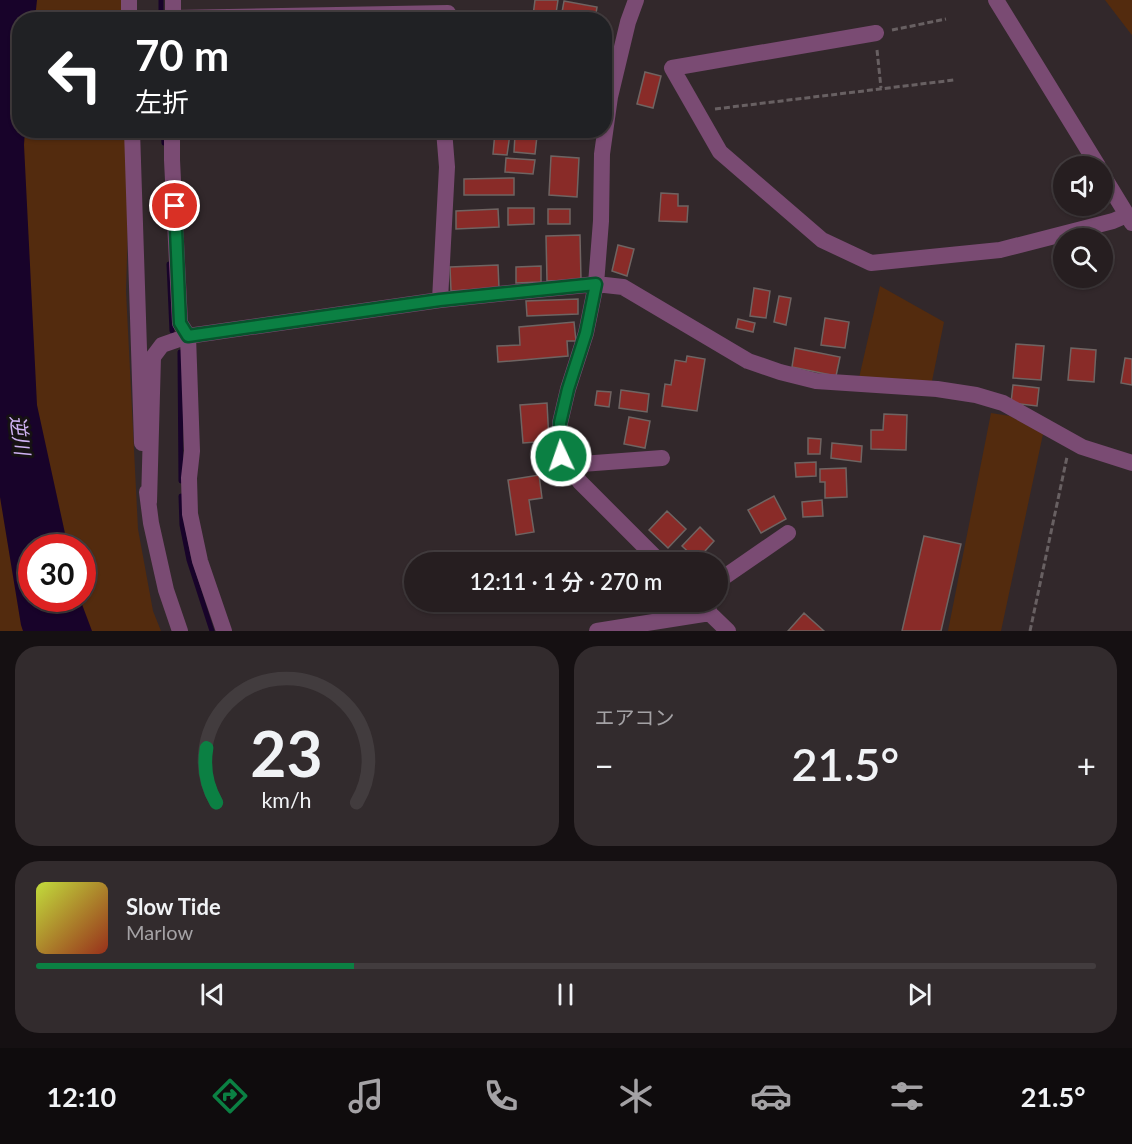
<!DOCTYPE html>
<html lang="ja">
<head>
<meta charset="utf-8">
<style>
	body { margin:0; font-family:Lato,"Noto Sans JP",sans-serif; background:#322b2d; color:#f1f3f6; height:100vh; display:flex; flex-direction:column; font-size:22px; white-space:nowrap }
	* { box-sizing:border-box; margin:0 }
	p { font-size:20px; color:#a4a2a5 }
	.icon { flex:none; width:33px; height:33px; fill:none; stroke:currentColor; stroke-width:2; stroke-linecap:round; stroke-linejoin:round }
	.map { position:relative; height:631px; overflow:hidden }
	.details { display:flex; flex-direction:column; gap:15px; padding:15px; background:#151012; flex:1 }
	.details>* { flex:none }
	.top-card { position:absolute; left:12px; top:12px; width:600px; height:126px; border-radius:24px; box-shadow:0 2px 4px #0004,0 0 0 2px #423c3e; background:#202124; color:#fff; overflow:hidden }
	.buttons { position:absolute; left:1053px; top:156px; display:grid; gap:12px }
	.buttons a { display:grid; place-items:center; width:60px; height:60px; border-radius:50%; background:#261e20; box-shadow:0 2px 4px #0004,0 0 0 2px #423c3e; font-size:30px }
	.speed { position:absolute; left:18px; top:534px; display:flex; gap:12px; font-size:30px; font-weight:700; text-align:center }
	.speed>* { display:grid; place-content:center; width:78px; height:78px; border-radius:50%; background:#261e20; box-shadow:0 2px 4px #0004,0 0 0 2px #423c3e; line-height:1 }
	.speed .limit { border:9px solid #d22; background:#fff; color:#111 }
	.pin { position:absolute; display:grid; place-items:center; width:51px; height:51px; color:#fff; margin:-26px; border:3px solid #fff; border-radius:50%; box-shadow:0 2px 6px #0007 }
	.me { position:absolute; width:66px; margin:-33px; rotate:357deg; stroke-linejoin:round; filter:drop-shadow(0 0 4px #0008) }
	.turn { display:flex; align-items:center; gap:21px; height:126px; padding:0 24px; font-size:27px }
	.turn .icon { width:78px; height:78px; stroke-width:2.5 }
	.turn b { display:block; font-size:42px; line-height:51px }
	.big { font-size:45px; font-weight:600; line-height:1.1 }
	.details .widget { flex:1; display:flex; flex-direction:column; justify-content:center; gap:9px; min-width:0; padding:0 21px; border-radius:24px; background:#322b2d }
	.details .dial { align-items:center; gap:0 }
	.dial svg { height:156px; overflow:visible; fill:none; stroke:#423c3e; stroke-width:7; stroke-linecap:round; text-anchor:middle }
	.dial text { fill:#f1f3f6; stroke:none }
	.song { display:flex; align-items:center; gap:18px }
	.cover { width:72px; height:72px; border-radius:9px; background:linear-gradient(135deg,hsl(70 70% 55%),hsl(10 70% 35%)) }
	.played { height:6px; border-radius:3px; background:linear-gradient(90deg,#0b8043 30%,#423c3e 30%) }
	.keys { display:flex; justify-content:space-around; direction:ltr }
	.heat { display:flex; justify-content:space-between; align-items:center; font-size:33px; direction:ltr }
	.details .tiles { flex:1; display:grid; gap:15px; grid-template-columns:1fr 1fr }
	.widget:last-child { grid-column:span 2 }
	.trip { position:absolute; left:404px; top:552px; width:324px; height:60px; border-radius:30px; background:#261e20; box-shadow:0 2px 4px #0004,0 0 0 2px #423c3e; font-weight:600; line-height:60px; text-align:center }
	.tabs { display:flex; height:96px; justify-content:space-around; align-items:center; background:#0f0c0d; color:#a4a2a5 }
	.tabs .icon { width:42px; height:42px }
	.tabs .current { color:#0b8043 }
	.tabs b { font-size:27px; color:#f1f3f6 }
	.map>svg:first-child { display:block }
</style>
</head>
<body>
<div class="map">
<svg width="1132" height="631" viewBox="0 0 1132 631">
	<rect width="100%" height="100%" fill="#32282b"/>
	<path fill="#532b0e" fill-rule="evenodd" d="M0,0H126V19L20,20V130L127,131L129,190L126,291L138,529L153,611L161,631H0ZM32,548H82V598H32Z
		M1105,0H1132V35L1131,34Z
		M880,286L944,322L932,381L859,378Z
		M991,413L1010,416L1043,434L1001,631H948Z"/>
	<path fill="#18032a" d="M0,0H37L35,19L20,20V130L25,131L24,145L37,405L68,547L32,548V598L80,599L92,631H23L21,625L0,497Z"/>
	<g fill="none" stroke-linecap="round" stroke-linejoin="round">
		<path stroke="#18032a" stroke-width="5" d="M161,0V20
			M163,130L164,143
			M169,264L172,331
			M180,352L181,481
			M181,496L182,525L189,560L212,631"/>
	</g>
	<path fill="#892b28" stroke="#6f6462" stroke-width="1.5" d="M535,0H558L555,20L533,16Z
		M564,1L597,7L595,20H571L561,18Z
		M455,13L528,18V20H455Z
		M645,72L661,76L653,108L637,104Z
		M559,130H585V139L558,138Z
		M495,132L510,134L507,155L493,154Z
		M515,135L537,136L535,154L514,152Z
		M551,156L579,158L577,197L549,195Z
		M506,158L535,160L533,174L505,172Z
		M514,178V195H464V179Z
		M661,193L678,194V206H688L687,222L659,221Z
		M508,208H534V224L508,225Z
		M498,209L499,227L456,229V211Z
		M548,209H570V224H548Z
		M580,235L581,280L547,281L546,236Z
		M618,245L634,249L627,276L612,271Z
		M498,265L499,288L451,291L450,267Z
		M541,266V282L516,283V267Z
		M754,288L770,291L766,318L750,316Z
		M779,296L791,298L786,325L774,322Z
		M578,299V314L527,316L526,301Z
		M825,318L849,322L845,348L821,345Z
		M738,319L755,323L753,332L736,328Z
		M574,322L576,341H567L568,356L498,362L497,346L520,345L519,327Z
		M1016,344L1044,346L1041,380L1013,378Z
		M795,348L840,357L836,376L792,367Z
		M1071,348L1096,350L1094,382L1068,380Z
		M687,356L705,359L697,411L662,406L665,384L671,385L675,360L686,362Z
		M1125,358L1132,359V385L1121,383Z
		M1013,385L1039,388L1037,406L1011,403Z
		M621,390L649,394L647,412L619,408Z
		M597,391L611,392L609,407L595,405Z
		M547,403L549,441L523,443L520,405Z
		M884,414L907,415L906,450L871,449V430H883Z
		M629,417L650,421L645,448L624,444Z
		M808,438L821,439L820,454H808Z
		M832,443L862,446L861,462L831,458Z
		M816,462V476L796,477L795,463Z
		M846,468L847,497L825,498V482H820V469Z
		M539,475L542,498L529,500L534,532L516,535L508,480Z
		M774,496L786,519L761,533L748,510Z
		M822,500L823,516L803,517L802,502Z
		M667,511L686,529L668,548L649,530Z
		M700,527L714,541L697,560L682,546Z
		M924,536L961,544L941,631H902Z
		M804,613L824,631H788Z"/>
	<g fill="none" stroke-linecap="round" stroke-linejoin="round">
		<path stroke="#686062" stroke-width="3" stroke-dasharray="6 3" stroke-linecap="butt" d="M892,30L946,19
			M877,50L881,88
			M715,109L954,80
			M1030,631L1067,457"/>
		<path stroke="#7a4b73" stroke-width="16" d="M129,0V20
			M173,0V20
			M636,0L628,22L610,97L602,154L601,221L596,284L586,333L568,389L560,423L561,456L580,482L660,562
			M996,0L1098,166
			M173,18L448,13
			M876,33L672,68L720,152L822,240L871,263L1000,250L1113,221L1127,215
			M132,130L142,443
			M172,130V160L180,323L188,336L192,451L189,478L190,514L200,561L224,631
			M1102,174L1132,223
			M440,300L447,167L444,130
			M568,465L662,458
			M147,492L151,523L166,590L180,631
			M149,502L153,357L162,345L188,336L440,300L596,284L623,287L748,361L780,372L816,381L937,389L976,395L1003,403L1082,447L1132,463
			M717,582L788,533
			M698,602L728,631
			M597,631L710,613"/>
	</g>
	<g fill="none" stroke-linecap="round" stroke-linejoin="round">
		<defs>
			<path id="route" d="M175,206L180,323L188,336L440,300L596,284L586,333L568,389L560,423L561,456"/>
		</defs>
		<use href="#route" stroke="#07532c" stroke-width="15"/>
		<use href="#route" stroke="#0b8043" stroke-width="10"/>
	</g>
	<g text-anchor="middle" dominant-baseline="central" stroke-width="6" stroke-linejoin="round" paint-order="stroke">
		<g font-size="20" font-style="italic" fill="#cfb2f3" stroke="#161213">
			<text transform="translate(21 435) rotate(82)">逆川</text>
		</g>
	</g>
</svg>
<div class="buttons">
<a><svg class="icon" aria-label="sound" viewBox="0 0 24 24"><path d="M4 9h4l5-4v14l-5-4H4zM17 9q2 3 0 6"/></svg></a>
<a><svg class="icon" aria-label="search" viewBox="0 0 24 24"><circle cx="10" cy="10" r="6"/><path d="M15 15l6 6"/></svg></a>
</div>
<div class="speed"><div class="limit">30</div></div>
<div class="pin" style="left:175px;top:206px;background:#d93025"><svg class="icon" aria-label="arrive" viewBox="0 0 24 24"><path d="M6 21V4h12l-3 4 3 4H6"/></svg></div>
<svg class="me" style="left:561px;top:456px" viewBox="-20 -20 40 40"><circle r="17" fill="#0b8043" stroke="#fff" stroke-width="3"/><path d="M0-11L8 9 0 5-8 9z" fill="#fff"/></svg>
<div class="trip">12:11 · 1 分 · 270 m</div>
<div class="top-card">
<div class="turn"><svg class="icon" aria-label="left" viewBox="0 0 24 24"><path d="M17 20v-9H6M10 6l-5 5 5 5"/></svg><div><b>70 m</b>左折</div></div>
</div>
</div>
<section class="details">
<div class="tiles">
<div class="widget dial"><svg viewBox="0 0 100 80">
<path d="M14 69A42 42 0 1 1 86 69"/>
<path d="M14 69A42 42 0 0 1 9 41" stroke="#0b8043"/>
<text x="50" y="56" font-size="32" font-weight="700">23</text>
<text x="50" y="72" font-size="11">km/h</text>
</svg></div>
<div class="widget"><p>エアコン</p>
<div class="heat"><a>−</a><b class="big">21.5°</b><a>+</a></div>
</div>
<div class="widget">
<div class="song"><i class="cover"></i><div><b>Slow Tide</b><p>Marlow</p></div></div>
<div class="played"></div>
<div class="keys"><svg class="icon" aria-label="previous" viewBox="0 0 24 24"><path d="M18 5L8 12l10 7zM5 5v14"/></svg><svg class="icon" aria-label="pause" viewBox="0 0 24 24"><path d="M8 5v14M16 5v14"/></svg><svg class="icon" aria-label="next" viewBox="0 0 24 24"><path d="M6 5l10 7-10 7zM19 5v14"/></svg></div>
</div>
</div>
</section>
<nav class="tabs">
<b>12:10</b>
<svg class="icon current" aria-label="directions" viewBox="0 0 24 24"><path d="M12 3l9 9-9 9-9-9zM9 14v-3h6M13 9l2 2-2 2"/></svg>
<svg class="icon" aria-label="music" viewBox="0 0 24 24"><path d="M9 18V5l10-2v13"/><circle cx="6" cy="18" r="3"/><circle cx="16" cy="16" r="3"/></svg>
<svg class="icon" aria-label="phone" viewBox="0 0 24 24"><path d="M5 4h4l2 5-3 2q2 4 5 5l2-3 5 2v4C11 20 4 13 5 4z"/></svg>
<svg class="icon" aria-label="climate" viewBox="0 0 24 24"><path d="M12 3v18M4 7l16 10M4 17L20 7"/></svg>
<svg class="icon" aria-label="car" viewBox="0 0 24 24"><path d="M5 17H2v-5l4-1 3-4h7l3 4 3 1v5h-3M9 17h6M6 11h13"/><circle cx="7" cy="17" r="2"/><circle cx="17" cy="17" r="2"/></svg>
<svg class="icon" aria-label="filters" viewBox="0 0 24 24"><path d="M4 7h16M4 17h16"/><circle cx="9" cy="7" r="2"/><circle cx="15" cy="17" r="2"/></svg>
<b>21.5°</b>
</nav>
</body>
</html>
